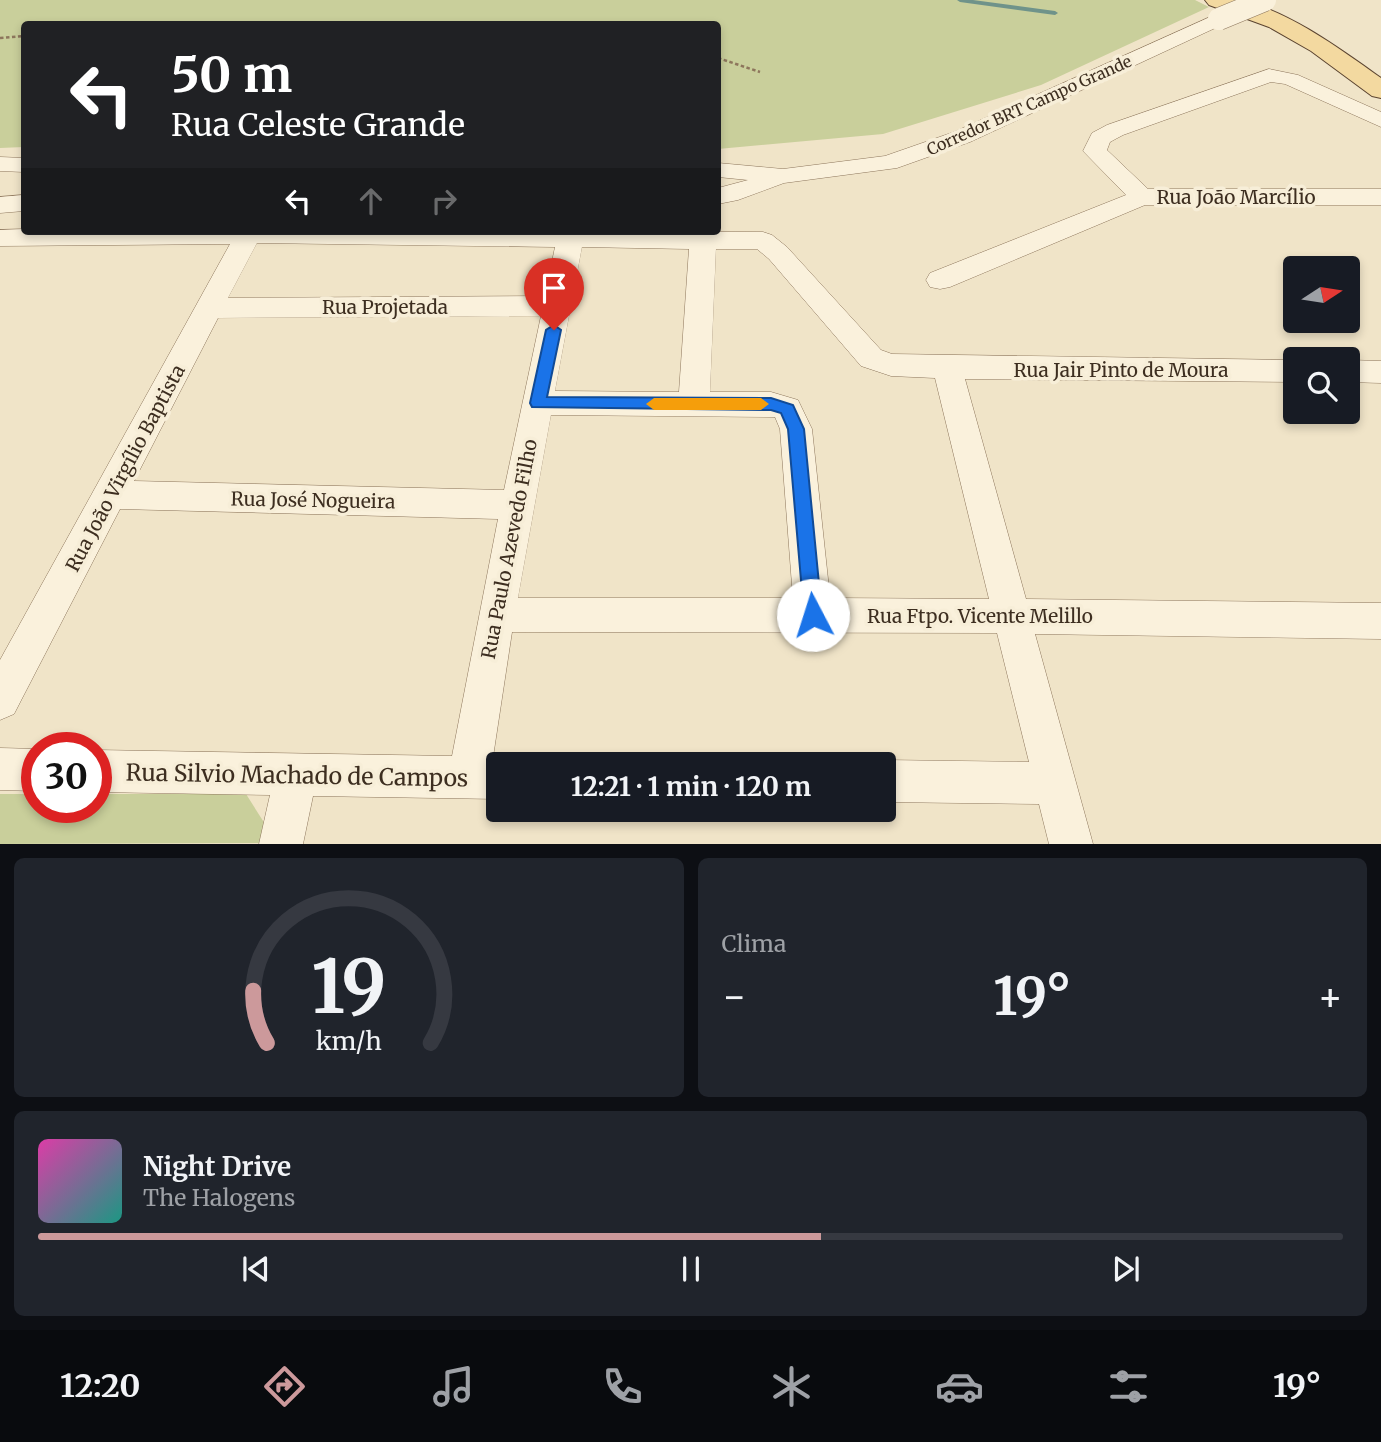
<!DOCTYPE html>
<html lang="pt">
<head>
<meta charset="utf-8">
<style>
	body { margin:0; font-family:Merriweather,serif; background:#20242c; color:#f1f3f6; height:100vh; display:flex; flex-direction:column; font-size:26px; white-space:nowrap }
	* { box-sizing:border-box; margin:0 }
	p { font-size:23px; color:#9ea1a6 }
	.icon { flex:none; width:38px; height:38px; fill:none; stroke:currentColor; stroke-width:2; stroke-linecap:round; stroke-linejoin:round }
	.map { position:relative; height:844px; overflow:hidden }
	.side { display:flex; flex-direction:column; gap:14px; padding:14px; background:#0d0f14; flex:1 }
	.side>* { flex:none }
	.banner { position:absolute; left:21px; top:21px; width:700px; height:214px; border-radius:7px; box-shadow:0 4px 10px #0003; background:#202124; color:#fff; overflow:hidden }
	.needle { width:46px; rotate:78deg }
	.fabs { position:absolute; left:1283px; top:256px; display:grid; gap:14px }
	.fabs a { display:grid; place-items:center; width:77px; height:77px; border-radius:7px; background:#171b24; box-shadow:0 4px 10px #0003; font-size:35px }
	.speed { position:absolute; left:21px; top:732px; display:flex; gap:14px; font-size:35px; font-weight:700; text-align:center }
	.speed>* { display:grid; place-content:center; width:91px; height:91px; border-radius:50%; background:#171b24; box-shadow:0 4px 10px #0003; line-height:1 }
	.speed .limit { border:10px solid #d22; background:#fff; color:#111 }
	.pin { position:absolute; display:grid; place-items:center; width:60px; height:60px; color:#fff; margin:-72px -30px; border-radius:50% 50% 50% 0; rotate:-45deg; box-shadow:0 0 7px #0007 }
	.pin .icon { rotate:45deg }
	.me { position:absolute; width:77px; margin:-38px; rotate:355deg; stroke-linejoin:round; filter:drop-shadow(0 0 5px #0008) }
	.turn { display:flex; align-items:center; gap:24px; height:147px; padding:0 35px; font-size:32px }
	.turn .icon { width:91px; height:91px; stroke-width:2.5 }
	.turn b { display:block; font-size:49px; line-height:60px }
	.lanes { display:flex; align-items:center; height:66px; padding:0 35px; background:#0003; justify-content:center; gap:35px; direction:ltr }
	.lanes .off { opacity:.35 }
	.big { font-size:52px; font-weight:700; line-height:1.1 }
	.side .tile { flex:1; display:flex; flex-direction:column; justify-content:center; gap:10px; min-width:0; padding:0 24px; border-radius:10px; background:#20242c }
	.side .dial { align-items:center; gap:0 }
	.dial svg { height:182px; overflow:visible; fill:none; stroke:#363941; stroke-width:7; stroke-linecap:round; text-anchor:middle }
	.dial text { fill:#f1f3f6; stroke:none }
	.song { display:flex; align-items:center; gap:21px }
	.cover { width:84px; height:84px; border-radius:10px; background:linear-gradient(135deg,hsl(320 70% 55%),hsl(170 70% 35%)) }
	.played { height:7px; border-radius:4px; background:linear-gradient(90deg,#cc999b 60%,#363941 60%) }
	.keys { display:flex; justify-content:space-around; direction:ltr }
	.heat { display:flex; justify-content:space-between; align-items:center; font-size:38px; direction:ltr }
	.side .tiles { flex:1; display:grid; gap:14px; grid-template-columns:1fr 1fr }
	.tile:last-child { grid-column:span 2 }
	.trip { position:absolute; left:486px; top:752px; width:410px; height:70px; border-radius:7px; background:#171b24; box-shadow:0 4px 10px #0003; font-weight:700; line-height:70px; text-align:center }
	.dock { display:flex; height:112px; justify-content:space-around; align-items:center; background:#090b0e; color:#9ea1a6 }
	.dock .icon { width:49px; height:49px }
	.dock .on { color:#cc999b }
	.dock b { font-size:32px; color:#f1f3f6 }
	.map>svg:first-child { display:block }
</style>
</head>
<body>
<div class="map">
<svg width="1381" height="844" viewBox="0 0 1381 844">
	<rect width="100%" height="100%" fill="#f0e4c8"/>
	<path fill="#c9cf9b" d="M0,0H1195L1209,7L1041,85L883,134L718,149V24H24V147L0,148Z
		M0,794H37V807H96V794H246L265,824L261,843L0,844Z"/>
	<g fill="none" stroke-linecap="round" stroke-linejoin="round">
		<path fill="#6f938a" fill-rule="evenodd" d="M957,0H973L1055,11L1058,13L1055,15L960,2Z"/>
		<defs>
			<path id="minor" d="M1219,13L1229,19L1226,23L970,142L897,168L784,183L738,200L718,204V188L748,180L718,177V163L783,169L885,156L954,132Z
				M1269,69L1298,75L1381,112V127L1285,84L1271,82L1123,135L1110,142L1107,150L1148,189H1381V205H1145L950,287L940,289L930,287L926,280L930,273L1126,195L1083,151L1092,133L1107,125Z
				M0,157L24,158V172L0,171Z
				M24,195V211L0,213V197Z
				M24,229L763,232L772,235L787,247L881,350L892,354L1295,360V382L965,379L1026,599L1381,603V639L1035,634L1093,844H1049L1039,804L884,802V765H872L884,760L1029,762L997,633L512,632L493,757L515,765H499V799L313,796L303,844H259L270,795L96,792V750L452,756L498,519L120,509L14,714L0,720V660L230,244L0,246V230ZM257,243L555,247L545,296L228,298ZM582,247L689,249L679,392L555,391ZM716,249H757L769,259L861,366L891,376L935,378L989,599L830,598L812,429L798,400L771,392H710ZM541,316L504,490L134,481L218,318ZM551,415L775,417L780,429L793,598H518Z
				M1348,360L1381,361V383L1348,382Z
				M0,748L37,749V791L0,790Z"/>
			<path id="major" d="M1205,0C1216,0 1228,0 1238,0C1285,8 1343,51 1381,78V98L1372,96L1311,51L1269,27L1209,5Z"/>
		</defs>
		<use href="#minor" stroke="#8d765c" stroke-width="1"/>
		<use href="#major" stroke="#5b4430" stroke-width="2"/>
		<path stroke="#8d765c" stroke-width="2.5" stroke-dasharray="3.5 2.5" stroke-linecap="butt" d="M0,38L24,36
			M718,58L760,72"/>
		<use href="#minor" fill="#faf1dc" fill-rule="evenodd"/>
		<use href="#major" fill="#f3d9a0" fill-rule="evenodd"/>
		<defs>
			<path id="minor-bridge" d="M1219,19L1265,0"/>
		</defs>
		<use href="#minor-bridge" stroke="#8d765c" stroke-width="23" stroke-linecap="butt"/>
		<use href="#minor-bridge" stroke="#faf1dc" stroke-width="22"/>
	</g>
	<path fill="#1a73e8" stroke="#114b97" stroke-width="2" d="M554,325L561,330L547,397L771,398L793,405L804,429L822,615L820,622L813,624L806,622L804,615L788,429L781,413L771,410L532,407L530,403L546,330Z"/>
	<path fill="#f59e0b" d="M654,398H761L769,404L761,410H654L646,404Z"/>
	<g text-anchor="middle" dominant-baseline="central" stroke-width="7" stroke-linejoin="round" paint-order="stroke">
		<g font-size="16" fill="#3d2e20" stroke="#f7eed8">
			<text transform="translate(1029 105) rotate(-24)">Corredor BRT Campo Grande</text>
		</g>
		<g font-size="19" fill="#3d2e20" stroke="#f7eed8">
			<text x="1236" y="197">Rua João Marcílio</text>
			<text x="385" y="307">Rua Projetada</text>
			<text x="1121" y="370">Rua Jair Pinto de Moura</text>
			<text transform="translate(125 468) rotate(-62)">Rua João Virgílio Baptista</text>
			<text transform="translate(313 500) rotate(1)">Rua José Nogueira</text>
			<text transform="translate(509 549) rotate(-79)">Rua Paulo Azevedo Filho</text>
			<text x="980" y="616">Rua Ftpo. Vicente Melillo</text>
		</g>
		<g font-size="23" fill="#3d2e20" stroke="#f7eed8">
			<text transform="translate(297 775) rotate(1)">Rua Silvio Machado de Campos</text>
		</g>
	</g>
</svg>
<div class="fabs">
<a><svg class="needle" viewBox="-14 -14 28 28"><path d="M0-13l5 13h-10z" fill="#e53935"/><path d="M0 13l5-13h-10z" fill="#9ea1a6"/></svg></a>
<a><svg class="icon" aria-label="search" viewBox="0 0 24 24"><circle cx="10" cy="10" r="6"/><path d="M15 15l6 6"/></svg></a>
</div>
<div class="speed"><div class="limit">30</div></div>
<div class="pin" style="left:554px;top:330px;background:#d93025"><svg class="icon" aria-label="arrive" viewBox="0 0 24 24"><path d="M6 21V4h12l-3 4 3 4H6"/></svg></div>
<svg class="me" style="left:813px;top:615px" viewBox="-20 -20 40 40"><circle r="19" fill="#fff"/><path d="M0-13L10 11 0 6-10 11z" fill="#1a73e8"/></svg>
<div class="trip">12:21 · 1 min · 120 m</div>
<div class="banner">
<div class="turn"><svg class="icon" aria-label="left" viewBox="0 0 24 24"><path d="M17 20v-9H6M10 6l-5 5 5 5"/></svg><div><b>50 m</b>Rua Celeste Grande</div></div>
<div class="lanes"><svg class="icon" aria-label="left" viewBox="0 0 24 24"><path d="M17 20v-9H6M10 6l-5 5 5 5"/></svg><svg class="icon off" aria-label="ahead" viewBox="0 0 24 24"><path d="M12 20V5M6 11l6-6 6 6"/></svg><svg class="icon off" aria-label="right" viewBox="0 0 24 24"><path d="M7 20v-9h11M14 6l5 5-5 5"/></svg></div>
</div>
</div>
<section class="side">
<div class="tiles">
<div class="tile dial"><svg viewBox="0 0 100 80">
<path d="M14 69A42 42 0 1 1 86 69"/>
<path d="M14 69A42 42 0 0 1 8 46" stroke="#cc999b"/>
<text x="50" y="56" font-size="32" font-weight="700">19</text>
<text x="50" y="72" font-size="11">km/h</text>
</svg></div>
<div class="tile"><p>Clima</p>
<div class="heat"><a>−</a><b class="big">19°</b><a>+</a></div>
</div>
<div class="tile">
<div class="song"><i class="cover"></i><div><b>Night Drive</b><p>The Halogens</p></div></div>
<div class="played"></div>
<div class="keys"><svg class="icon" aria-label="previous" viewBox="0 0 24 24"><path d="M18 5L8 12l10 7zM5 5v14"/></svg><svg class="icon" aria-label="pause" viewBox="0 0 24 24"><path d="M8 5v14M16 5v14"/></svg><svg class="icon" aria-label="next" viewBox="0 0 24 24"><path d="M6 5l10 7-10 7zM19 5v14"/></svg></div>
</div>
</div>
</section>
<nav class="dock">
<b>12:20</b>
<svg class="icon on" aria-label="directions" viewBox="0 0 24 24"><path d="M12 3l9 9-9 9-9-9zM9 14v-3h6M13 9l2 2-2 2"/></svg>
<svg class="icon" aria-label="music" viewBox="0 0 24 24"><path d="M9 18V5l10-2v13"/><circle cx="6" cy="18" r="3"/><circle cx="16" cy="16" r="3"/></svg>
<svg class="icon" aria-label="phone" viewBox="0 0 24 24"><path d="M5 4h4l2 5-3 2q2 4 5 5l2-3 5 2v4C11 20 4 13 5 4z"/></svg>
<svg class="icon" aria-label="climate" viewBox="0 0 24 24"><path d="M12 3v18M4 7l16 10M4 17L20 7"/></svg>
<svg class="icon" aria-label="car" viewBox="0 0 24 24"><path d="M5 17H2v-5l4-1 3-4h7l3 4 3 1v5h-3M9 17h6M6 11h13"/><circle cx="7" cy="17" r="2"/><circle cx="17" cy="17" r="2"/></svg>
<svg class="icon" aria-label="filters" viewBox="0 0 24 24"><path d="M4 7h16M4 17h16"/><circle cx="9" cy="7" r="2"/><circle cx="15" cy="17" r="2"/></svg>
<b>19°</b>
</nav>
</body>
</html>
